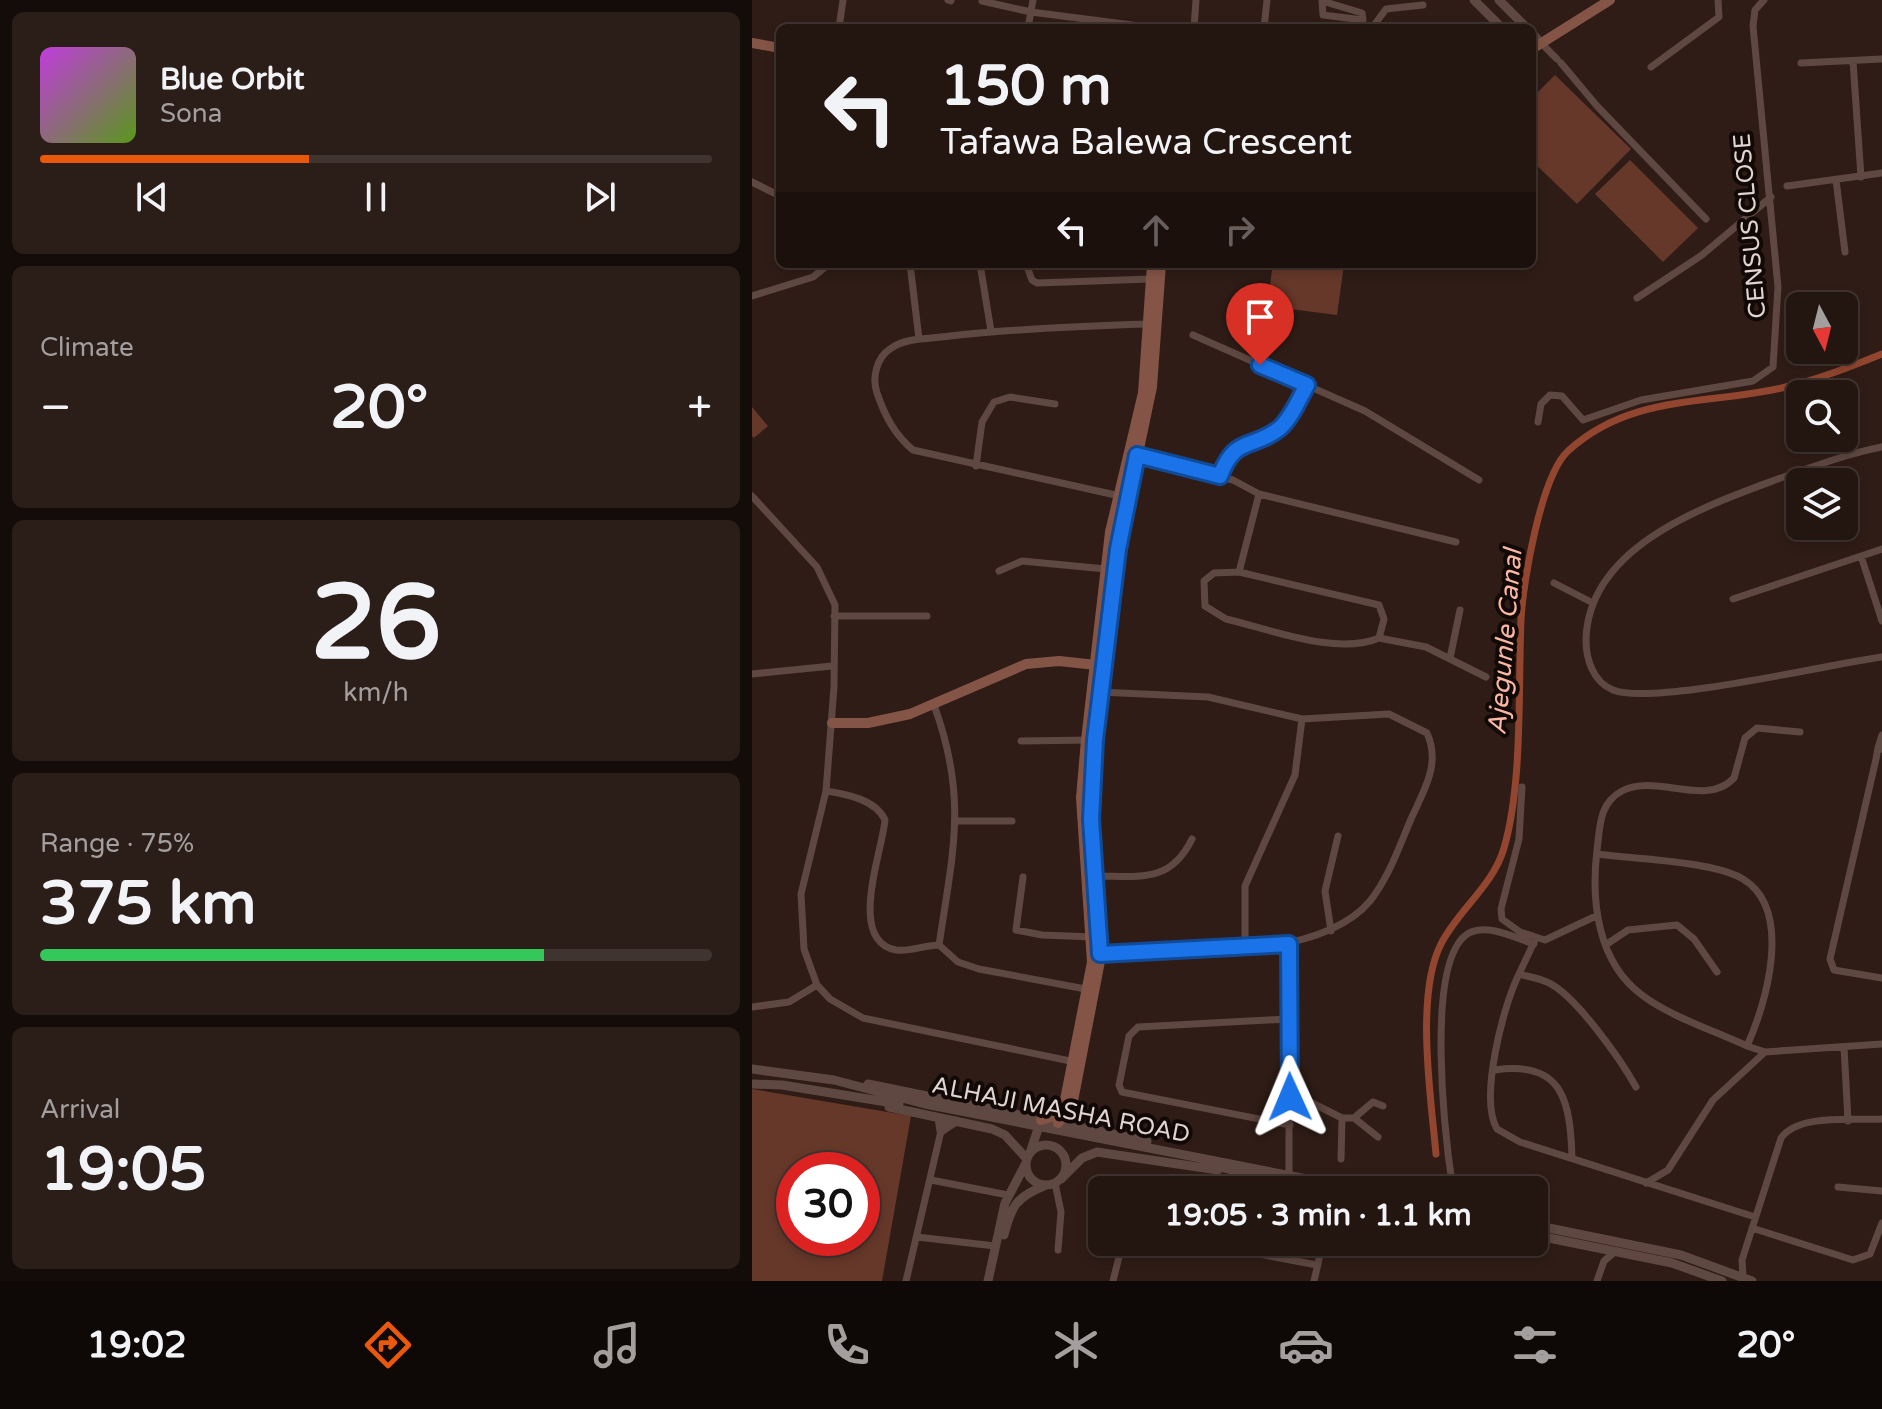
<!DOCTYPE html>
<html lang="en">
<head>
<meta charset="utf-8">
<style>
	body { margin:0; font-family:"Varela Round",sans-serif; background:#2b1e19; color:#f1f3f6; height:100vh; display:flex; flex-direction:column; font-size:30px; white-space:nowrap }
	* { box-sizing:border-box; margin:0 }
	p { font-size:26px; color:#a39f9f }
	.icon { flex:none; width:44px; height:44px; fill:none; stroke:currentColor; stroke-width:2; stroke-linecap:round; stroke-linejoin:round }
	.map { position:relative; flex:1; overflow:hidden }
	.panel { display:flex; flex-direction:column; gap:12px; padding:12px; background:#130c09; width:752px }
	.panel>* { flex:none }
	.guide { position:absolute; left:24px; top:24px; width:760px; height:244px; border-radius:12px; box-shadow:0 4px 12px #0003,0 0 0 2px #403430; background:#231510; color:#f1f3f6; overflow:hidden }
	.needle { width:52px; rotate:173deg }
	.tools { position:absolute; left:1034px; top:292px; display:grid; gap:16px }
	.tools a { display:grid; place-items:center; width:72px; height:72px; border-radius:12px; background:#231510; box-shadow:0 4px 12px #0003,0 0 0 2px #403430; font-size:40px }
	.speed { position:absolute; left:24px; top:1152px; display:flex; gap:16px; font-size:40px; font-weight:700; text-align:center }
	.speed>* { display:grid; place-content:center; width:104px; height:104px; border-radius:50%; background:#231510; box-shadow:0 4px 12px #0003,0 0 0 2px #403430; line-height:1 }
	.speed .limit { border:12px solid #d22; background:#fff; color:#111 }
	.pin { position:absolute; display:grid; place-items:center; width:68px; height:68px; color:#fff; margin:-82px -34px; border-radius:50% 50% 50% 0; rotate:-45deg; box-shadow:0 0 8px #0007 }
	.pin .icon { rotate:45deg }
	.me { position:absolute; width:88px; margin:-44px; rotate:359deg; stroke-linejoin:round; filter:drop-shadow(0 0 6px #0008) }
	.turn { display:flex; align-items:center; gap:28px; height:168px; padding:0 32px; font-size:36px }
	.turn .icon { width:104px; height:104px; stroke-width:2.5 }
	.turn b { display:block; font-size:56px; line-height:68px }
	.lanes { display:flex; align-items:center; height:76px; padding:0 32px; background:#0003; justify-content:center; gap:40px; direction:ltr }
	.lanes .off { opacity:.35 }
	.big { font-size:60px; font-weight:700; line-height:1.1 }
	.panel .widget { flex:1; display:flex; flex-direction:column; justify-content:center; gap:12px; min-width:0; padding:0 28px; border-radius:12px; background:#2b1e19 }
	.panel .dial { align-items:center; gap:0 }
	.dial b { font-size:104px; line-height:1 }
	.song { display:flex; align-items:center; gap:24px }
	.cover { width:96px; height:96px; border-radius:12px; background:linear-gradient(135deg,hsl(290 70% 55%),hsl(90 70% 35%)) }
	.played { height:8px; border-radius:4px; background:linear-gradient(90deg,#ea580c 40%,#403430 40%) }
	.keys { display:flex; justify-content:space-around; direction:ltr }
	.heat { display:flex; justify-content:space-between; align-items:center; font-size:44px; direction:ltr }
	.charge { height:12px; border-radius:6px; background:linear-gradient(90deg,#34c759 75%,#403430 0) }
	.trip { position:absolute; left:336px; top:1176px; width:460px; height:80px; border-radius:12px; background:#231510; box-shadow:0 4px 12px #0003,0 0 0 2px #403430; font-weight:700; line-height:80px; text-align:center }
	.menu { display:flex; height:128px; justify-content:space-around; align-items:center; background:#0e0806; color:#a39f9f }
	.menu .icon { width:56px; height:56px }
	.menu .current { color:#ea580c }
	.menu b { font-size:36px; color:#f1f3f6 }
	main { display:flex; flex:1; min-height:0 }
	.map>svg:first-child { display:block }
</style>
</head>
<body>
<main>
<section class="panel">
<div class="widget">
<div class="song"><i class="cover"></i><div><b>Blue Orbit</b><p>Sona</p></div></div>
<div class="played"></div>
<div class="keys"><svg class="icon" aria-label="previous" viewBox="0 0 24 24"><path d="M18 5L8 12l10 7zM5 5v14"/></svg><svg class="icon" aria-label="pause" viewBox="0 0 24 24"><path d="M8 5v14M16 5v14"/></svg><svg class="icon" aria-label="next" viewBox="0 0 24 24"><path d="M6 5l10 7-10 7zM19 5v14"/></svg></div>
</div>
<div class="widget"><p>Climate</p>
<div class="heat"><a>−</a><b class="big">20°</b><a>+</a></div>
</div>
<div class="widget dial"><b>26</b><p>km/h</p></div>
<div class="widget"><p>Range · 75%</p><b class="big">375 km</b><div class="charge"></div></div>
<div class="widget"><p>Arrival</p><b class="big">19:05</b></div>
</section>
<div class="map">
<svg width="1130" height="1281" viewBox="0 0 1130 1281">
	<rect width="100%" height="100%" fill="#2f1c16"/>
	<path fill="#66382a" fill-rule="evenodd" d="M803,75L879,149L825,204L780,161V98Z
		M878,160L946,228L911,262L843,194Z
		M521,264H592L585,315L515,306Z
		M0,407L16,426L2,438L0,436Z
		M0,1089L159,1116L130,1281H0ZM110,1170V1238H42V1170Z"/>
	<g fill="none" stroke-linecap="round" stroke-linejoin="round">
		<path stroke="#92462f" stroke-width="7" d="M684,1154C679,1098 663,995 689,944C706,910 741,886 752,848C771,783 766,688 769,619C771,582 789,476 816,451C881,392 959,406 1038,386C1070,378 1100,366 1130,354"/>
		<path stroke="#5f4841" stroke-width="7" d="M196,0L199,1
			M230,1L279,12L403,28
			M570,1L610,13L611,20L571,15Z
			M87,28L91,0
			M276,28L281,0
			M442,28L444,0
			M512,28L515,0
			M620,28L634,9L671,5
			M789,43L805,59
			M1101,61L1109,177
			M809,63L845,106L954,219
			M1049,63L1130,59
			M899,67L967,17L966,0
			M1084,180L1093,252
			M0,182L28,196
			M1035,186L1130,173
			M158,264L167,339
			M228,264L239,331
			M274,264L280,280L285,283L398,279
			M0,296L61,277L77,264
			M885,298L950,255L1019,197
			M441,335L613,411L727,480
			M786,422L789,404L798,395L810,396L831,420L889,400L1001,381L1021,367L1026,287L1001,26L1003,10L1012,0
			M1130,447C1094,454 1060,467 1026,479C953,506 836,546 834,640C834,659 841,682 861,690C901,706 1077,664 1130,657
			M382,455L481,480L507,494L704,542
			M224,466L230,422L242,402L258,397L303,404
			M468,476C483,436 501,450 528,428C540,417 547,399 555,385
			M0,496L65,567L83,605L82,687L74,791L49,894L52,949L65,985L78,999L111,1018L323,1062
			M368,496L161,450C142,434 133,416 125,393C120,379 124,358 138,349C154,337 179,339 198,336C263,329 329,326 395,324
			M1109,556L1130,621
			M247,571L270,561L354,569
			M487,572L627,605L632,619L627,638C585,656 517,629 474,619L453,606L452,581L462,573Z
			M487,572L507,494
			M802,583L841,603
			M981,599L1130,549
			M82,616H175
			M627,638L674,647L734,677
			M698,658L708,610
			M0,674L80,666
			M347,692L456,697L550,719L637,714L675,733C689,764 672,790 659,819C647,847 637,877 618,901C566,963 424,951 348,954
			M182,705C216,798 201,851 187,945
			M1048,732L1005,728L993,738L982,778C954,808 905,773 870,791C847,803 848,827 845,850C839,900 845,962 890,995C917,1016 963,1031 995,1046L1013,1052L1130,1044
			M269,741L339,740
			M1126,748L1130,735
			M1130,749L1126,748L1124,759L1078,959L1082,970L1130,978
			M770,787L767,839L749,909L750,919L768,932L793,940L844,916
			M74,791C95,794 124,800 133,820C130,853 95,941 144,950C158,952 173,945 187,945
			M205,821H260
			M845,854C882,859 961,861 991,879C1042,910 1014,1004 995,1046
			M343,876C387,876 418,884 440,839
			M271,877L264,930L290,935L342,937
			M579,931L573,891L586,836
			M537,944V1173
			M855,944L876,930L925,925L942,939L965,972
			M187,945L206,962L227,969L339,990
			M493,948V886L543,775L550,719
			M767,974L783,940
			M0,1007L37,1002L65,985
			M536,1019L386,1027L377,1036L367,1085L370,1092L538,1125
			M1092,1047L1096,1121
			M743,1070C811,1060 818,1101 820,1157
			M884,1087C869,1060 824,996 797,983C788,978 776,977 767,974C751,1006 727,1099 745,1129L768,1142L1003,1217
			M538,1097L550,1098L590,1118L589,1159
			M590,1118H602L621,1102L631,1106
			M602,1118L626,1137
			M179,1180L256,1195
			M303,1183L309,1212L306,1250
			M894,1183L916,1170L961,1100L1013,1052
			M1086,1187L1130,1191
			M701,1190C694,1144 671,959 717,933C736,923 763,938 782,944
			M1000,1228L1101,1260L1118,1254L1130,1223
			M165,1237L243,1246
			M443,1242L565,1265
			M991,1277L990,1260L1029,1138C1047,1113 1101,1121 1130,1119
			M154,1281L189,1131
			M361,1281L369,1249L376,1242
			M562,1281L571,1242
			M845,1281L852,1261L864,1251"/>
		<path stroke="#5f4841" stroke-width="9" d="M722,0L750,28
			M747,0L775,28
			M780,33L789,43
			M0,1069L82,1080L173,1104L611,1190
			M0,1084L30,1085L147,1104
			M116,1084L395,1141
			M137,1107L240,1129L253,1135L275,1159
			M187,1118L189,1131L204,1121
			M274 1165a20 20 0 1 1 40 0a20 20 0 1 1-40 0Z
			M278,1153L288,1123
			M460,1165L560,1190
			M309,1179L330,1158L345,1152L466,1170
			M782,1225L929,1255L1000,1281
			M252,1235C259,1207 264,1197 292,1186
			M782,1235L920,1263L970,1281
			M236,1281L253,1203L274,1163"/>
		<path stroke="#845546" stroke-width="10" d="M0,43L28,48
			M780,49L858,0
			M80,723H116L158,714L274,664L307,661L344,665
			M289,1120L305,1115L312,1105L340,962L329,798L334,740L358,532L391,393L400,264
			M306,1123L320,1106L348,961L339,801L343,740L366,549L400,387L409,264"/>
	</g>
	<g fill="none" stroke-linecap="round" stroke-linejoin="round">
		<defs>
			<path id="route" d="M508,365L555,385C547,399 540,417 528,428C501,450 483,435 468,476L385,455L366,549L343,740L339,819L348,954L537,944L538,1097"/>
		</defs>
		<use href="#route" stroke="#114b97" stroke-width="20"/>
		<use href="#route" stroke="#1a73e8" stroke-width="14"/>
	</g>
	<g text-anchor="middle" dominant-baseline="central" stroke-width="8" stroke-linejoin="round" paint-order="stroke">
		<g font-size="24" fill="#e2d4d0" stroke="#110906">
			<text transform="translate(998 226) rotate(-95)">CENSUS CLOSE</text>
			<text transform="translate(309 1110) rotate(11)">ALHAJI MASHA ROAD</text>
		</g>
		<g font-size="26" font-style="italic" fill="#fab7a3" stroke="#110906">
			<text transform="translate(753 642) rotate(-85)">Ajegunle Canal</text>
		</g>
	</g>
</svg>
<div class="tools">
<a><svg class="needle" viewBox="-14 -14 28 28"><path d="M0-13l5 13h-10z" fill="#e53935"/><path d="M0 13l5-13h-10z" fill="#a39f9f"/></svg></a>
<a><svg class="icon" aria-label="search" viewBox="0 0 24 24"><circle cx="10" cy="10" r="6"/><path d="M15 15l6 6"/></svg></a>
<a><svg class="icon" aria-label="layers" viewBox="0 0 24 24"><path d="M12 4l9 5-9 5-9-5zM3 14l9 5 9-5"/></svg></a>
</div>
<div class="speed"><div class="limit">30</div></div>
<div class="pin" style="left:508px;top:365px;background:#d93025"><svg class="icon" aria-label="arrive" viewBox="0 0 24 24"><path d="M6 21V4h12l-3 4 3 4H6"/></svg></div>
<svg class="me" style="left:538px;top:1097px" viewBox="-20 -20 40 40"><path d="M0-17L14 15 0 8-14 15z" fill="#1a73e8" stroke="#fff" stroke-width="4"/></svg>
<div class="trip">19:05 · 3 min · 1.1 km</div>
<div class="guide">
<div class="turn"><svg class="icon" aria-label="left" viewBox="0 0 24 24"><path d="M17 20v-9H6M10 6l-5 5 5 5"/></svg><div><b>150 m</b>Tafawa Balewa Crescent</div></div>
<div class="lanes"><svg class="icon" aria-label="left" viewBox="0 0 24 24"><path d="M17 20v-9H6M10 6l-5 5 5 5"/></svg><svg class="icon off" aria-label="ahead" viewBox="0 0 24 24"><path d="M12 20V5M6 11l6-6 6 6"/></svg><svg class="icon off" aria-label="right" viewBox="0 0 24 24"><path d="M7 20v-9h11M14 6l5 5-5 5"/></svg></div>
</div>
</div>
</main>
<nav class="menu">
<b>19:02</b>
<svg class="icon current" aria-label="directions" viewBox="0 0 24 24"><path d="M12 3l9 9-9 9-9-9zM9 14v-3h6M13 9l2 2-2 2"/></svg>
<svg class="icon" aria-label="music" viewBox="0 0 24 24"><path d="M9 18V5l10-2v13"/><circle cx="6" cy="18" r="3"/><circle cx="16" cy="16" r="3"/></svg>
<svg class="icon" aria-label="phone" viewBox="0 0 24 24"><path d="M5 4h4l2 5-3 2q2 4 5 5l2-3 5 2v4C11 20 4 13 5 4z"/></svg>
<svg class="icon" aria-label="climate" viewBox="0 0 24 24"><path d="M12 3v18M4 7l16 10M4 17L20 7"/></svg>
<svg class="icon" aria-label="car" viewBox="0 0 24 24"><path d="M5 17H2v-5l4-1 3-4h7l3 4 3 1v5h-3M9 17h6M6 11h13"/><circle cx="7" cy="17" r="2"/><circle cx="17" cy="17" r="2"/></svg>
<svg class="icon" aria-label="filters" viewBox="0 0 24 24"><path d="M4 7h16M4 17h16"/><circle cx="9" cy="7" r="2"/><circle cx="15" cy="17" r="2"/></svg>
<b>20°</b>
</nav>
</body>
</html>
